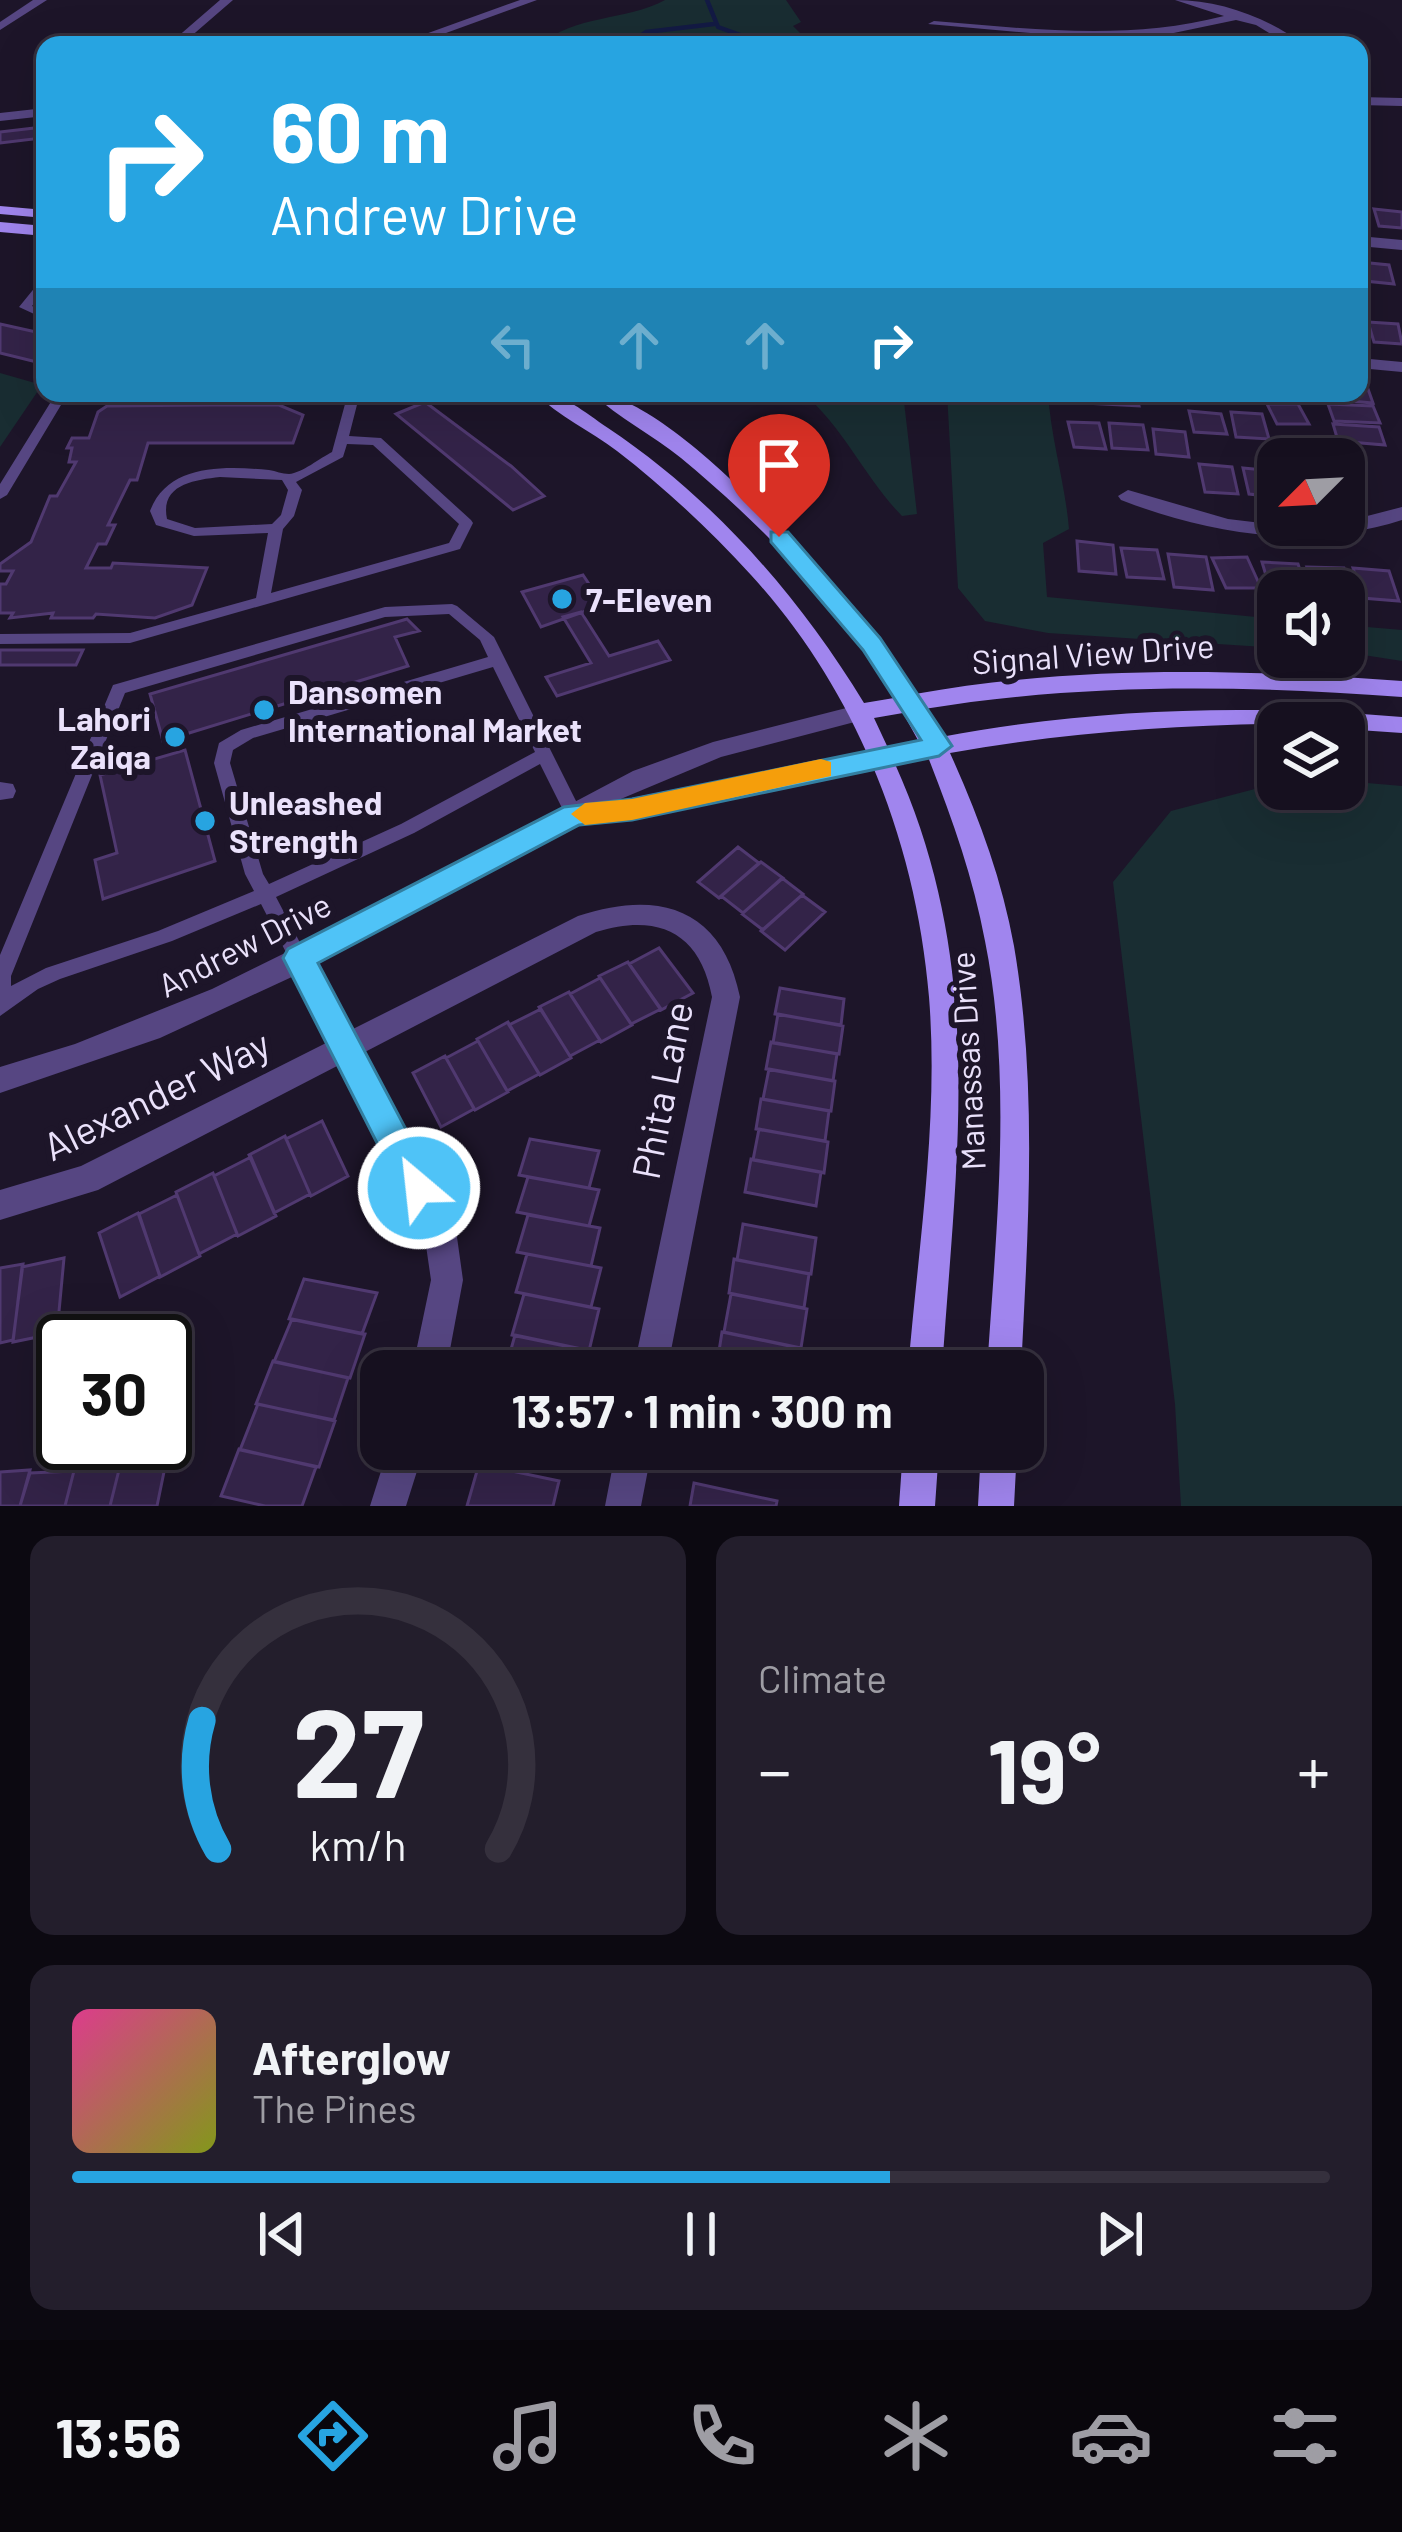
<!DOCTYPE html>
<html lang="en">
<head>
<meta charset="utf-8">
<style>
	body { margin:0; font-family:Barlow,sans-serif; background:#231e2c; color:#f1f3f6; height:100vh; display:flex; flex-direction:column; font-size:45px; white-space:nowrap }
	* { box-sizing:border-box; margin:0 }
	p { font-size:39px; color:#9e9da4 }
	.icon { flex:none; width:66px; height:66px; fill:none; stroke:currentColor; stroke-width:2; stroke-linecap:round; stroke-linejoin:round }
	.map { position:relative; height:1506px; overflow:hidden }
	.side { display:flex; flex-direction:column; gap:30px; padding:30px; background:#0c0911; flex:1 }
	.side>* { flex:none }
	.banner { position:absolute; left:36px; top:36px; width:1332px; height:366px; border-radius:24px; box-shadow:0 12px 48px #0002,0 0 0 3px #35303d; background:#27a4e1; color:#fff; overflow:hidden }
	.needle { width:78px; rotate:246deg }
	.buttons { position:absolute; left:1257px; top:438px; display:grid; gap:24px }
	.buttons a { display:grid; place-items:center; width:108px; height:108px; border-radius:24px; background:#16101f; box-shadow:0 12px 48px #0002,0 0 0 3px #35303d; font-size:60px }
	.speed { position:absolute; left:36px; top:1314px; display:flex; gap:24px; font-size:60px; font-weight:700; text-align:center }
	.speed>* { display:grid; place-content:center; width:156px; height:156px; border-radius:50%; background:#16101f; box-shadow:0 12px 48px #0002,0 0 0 3px #35303d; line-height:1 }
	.speed .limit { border:6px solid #111; border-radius:18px; background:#fff; color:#111 }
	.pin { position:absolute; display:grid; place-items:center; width:102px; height:102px; color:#fff; margin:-123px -51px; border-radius:50% 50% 50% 0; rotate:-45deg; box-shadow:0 0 12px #0007 }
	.pin .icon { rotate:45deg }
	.me { position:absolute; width:132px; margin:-66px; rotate:332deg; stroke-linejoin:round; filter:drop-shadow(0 0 9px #0008) }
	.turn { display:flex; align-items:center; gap:42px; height:252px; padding:0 36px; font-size:54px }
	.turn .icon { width:156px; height:156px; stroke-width:2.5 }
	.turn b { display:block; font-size:84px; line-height:102px }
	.lanes { display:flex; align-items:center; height:114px; padding:0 36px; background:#0003; justify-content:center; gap:60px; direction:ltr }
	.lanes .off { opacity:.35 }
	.big { font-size:90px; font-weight:700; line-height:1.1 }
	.side .tile { flex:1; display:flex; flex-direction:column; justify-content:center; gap:18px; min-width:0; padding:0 42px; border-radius:24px; background:#231e2c }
	.side .dial { align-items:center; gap:0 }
	.dial svg { height:312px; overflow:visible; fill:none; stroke:#35303d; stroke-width:7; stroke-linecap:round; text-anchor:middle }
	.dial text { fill:#f1f3f6; stroke:none }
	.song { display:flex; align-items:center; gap:36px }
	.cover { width:144px; height:144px; border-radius:18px; background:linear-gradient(135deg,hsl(330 70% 55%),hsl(70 70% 35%)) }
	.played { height:12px; border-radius:6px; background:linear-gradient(90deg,#27a4e1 65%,#35303d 65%) }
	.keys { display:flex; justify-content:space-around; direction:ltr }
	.heat { display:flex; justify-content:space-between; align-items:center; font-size:66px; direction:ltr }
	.side .tiles { flex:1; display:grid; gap:30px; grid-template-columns:1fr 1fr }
	.tile:last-child { grid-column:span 2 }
	.trip { position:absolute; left:360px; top:1350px; width:684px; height:120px; border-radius:24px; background:#16101f; box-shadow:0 12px 48px #0002,0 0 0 3px #35303d; font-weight:700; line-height:120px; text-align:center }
	.tab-bar { display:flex; height:192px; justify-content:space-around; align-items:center; background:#09060c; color:#9e9da4 }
	.tab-bar .icon { width:84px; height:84px }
	.tab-bar .current { color:#27a4e1 }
	.tab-bar b { font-size:54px; color:#f1f3f6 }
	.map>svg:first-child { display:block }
</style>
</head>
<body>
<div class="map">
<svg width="1402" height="1506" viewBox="0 0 1402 1506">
	<rect width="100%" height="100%" fill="#1d1529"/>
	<path fill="#192d32" d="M665,0H786L801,22L793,26L812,45H541C573,15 626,21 665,0Z
		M0,373L42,385L0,447Z
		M803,393H903L917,514L902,516C865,478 844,428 803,393Z
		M947,393H1048C1051,440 1065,482 1069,529L1043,543L1047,597L1278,619V648L1048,633L985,621L958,588Z
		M1344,625L1402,630V661L1344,652Z
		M1344,781L1402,786V1506H1181L1175,1404L1113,882L1171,811L1278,783V789H1344Z"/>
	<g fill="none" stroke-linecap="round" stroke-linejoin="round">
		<path stroke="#131a44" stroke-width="4.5" d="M707,0L718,27L768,45
			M628,45L646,32L714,24"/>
	</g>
	<path fill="#332348" stroke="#503970" stroke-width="3" d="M43,127L42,138L0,143V132Z
		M1374,209L1402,212V228L1379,226Z
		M1360,262L1389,265L1394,284L1365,281Z
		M1368,322L1398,324L1402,344L1374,342Z
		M0,324L45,334V364L0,353Z
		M1359,385L1367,386L1373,403L1327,399L1325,393H1359Z
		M1084,393H1136L1139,406L1085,403Z
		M425,402L511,466L544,496L513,510L396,414Z
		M1267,404H1298L1309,424H1277Z
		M1328,404L1373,406L1380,423L1334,421Z
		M211,405H279L303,415L293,443H148L137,480H130L108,525H115L106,544H98L86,568H111L113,563L207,568L192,605L155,618L96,614L93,618H51L53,613L10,618L13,613H0V584H6L13,571H0V564L31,542L50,496H57L76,462H69L72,448H67L72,438H89L98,412L107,406Z
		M1189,411L1221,414L1227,434L1194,432Z
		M1231,412L1262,414L1269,439L1236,437Z
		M1068,422L1099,423L1106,449L1074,447Z
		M1109,423L1143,425L1148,450L1112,448Z
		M1333,424L1379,427L1385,445L1338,441Z
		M1153,429L1185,432L1189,457L1156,454Z
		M1199,464L1232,467L1238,494L1205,492Z
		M1243,468L1276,471L1278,497L1249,494Z
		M1077,541L1113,545L1116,574L1079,571Z
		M1121,548L1157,550L1164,579L1127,577Z
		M1168,554L1206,557L1213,590L1174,587Z
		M1247,557L1261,588H1226L1212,558Z
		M1262,562L1298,564L1307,591L1271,592Z
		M1307,567L1344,568L1359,603H1344V591H1317Z
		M1353,568L1389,571L1399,601L1362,598Z
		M583,575L603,605L541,627L522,592Z
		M581,612L609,656L658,641L670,660L557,696L546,677L591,663L563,617Z
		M407,619L419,631L395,637L408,666L163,741L150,694Z
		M0,650H83L76,665H0Z
		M185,750L215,861L103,899L95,860L117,853L100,775Z
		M738,847L759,863L719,898L698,882Z
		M761,862L783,878L743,913L721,896Z
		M782,878L803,894L763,930L742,914Z
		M802,895L825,912L785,950L761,931Z
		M659,948L693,993L661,1010L629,964Z
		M628,962L661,1009L631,1024L599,976Z
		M600,978L632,1025L601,1042L570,994Z
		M780,988L844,999L841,1025L775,1014Z
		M569,992L600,1040L570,1056L539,1007Z
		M541,1009L571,1058L540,1075L509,1025Z
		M778,1014L843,1026L839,1054L773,1043Z
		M508,1022L539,1074L507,1091L477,1039Z
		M478,1041L508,1092L475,1110L446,1058Z
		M771,1042L837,1054L833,1081L766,1069Z
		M445,1056L474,1109L441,1127L413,1073Z
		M769,1069L835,1081L831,1111L763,1099Z
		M761,1099L829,1111L825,1141L756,1129Z
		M322,1121L348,1176L311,1196L286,1139Z
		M759,1129L828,1142L824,1173L753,1160Z
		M285,1136L310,1194L274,1213L249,1155Z
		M530,1139L599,1151L589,1188L519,1175Z
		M251,1157L276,1216L238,1236L214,1176Z
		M751,1159L821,1172L816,1206L745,1192Z
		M213,1173L237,1234L199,1254L176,1192Z
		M528,1177L599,1190L589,1226L517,1212Z
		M177,1195L200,1256L160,1277L139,1214Z
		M138,1213L160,1276L120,1297L99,1233Z
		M528,1215L600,1228L591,1266L517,1252Z
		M743,1224L816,1238L811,1274L737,1260Z
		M527,1254L601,1268L591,1307L516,1292Z
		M64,1258L57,1333L13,1342L22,1267Z
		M734,1259L809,1274L804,1308L729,1293Z
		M23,1264L13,1340L0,1343V1268Z
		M304,1279L377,1293L362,1334L289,1319Z
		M524,1294L599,1309L589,1351L512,1335Z
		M731,1294L807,1309L801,1348L724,1332Z
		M292,1319L365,1334L350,1378L274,1362Z
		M722,1332L799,1348L796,1371L716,1370Z
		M515,1335L591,1351L587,1371H505Z
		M273,1361L348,1378L334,1420L256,1404Z
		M258,1404L335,1421L319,1467L240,1450Z
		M239,1449L316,1467L302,1506H265L221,1496Z
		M702,1449H786L783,1470L701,1452Z
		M479,1464L559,1481L553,1506H467Z
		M120,1466L110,1506H65L75,1467Z
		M165,1467L157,1506H110L119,1470Z
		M30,1470L20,1506H0V1472Z
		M74,1471L65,1506H20L30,1473Z
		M694,1483L777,1501L776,1506H690Z"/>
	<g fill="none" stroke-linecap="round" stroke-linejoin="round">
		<path fill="#564682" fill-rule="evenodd" d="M45,279V289L32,306L45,312V319L19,307L41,280Z
			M63,393H78L61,405L7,495L0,499V484L52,400Z
			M348,393H360L349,436L381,438L471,520L473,523L460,549L130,643L0,644V634L130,633L256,598L268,533L194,536L156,525L150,511C168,463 226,466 269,470C276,471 282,474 289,474C302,473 320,458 332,452ZM347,444L373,445L459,524L449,543L271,593L283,529L294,516L302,490L296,482L343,457ZM220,477L282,480L288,490L281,515L272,524L195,528L167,519C160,485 193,480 220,477Z
			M452,604L457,606L494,637L583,815L580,820H568L540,764L414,833L276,897L308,958L306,964L299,966L292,964L261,904L172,941L60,979L38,989L0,1016V955L113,685L385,607ZM449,614L480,640L488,657L241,730L219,743L214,763L245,874L254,891L158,931L46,968L11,986V976L125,693L385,617ZM493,667L535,752L401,824L269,884L263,874L230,763L233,750L253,738Z"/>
		<path fill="#564682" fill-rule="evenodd" d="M33,0H47L0,30V22Z
			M220,0H233L181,45H168Z
			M520,0H537L413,45H395Z
			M1175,0C1220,0 1269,18 1304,45H1289L1256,25L1236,20L1164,35L1088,38L928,24L934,21C1031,29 1128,41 1224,16Z
			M1359,97L1402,98V106L1359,105Z
			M45,108V116L0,121V113Z
			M1359,236L1402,240V250L1359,246Z
			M1359,358L1402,362V372L1359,368Z
			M1128,490L1228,519L1278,525H1344V522L1402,507V520C1308,550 1212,535 1121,500L1118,496Z
			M862,704L870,706L874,712L870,718L721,757L616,801L885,748L897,757L894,763L632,818L578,824L316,964L351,1030L578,916C659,889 722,908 740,997L667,1371H633L712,997C700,932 658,913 596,932L363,1053L456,1230L463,1280L446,1371H412L431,1280L424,1232L339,1065L98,1190L0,1220V1190L81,1166L328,1042L294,976L160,1038L0,1093V1067L75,1044L212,989L354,919L633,771L713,742Z
			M0,782L13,784L16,791L13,798L0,800Z
			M388,1449H424L406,1506H370Z
			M616,1449H652L641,1506H605Z"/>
		<path fill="#a085ee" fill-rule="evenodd" d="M0,206L45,210V218L0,214Z
			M0,222L45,226V236L0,232Z
			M535,393C564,393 584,412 608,428C714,499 798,595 864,703L894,698C841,606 762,525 681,458C653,435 618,418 592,393C676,393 871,621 915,694C1076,665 1240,669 1402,681V697C1242,685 1082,683 924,709L941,737C1094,708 1247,704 1402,717V733L1344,729V723C1214,723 1082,729 950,753C978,815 1002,879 1014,946C1038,1086 1028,1230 1021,1371H987C996,1230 1013,1081 985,941C973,877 952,818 928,757L895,764C987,968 956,1156 942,1371H908C918,1248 939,1121 929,997C916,842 857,691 751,575C710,530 665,488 617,451C591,431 558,416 535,393ZM903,713L919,742L888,748L874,718Z
			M903,1449H939L935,1506H899Z
			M981,1449H1017L1014,1506H978Z"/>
	</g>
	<path fill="#4fc3f7" stroke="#337fa1" stroke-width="3" d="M771,532H788L880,638L952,746L939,756L632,820L579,825L318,963L437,1188L431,1200L419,1205L406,1200L283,958L288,949L564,807L632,799L921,740L863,650L771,542Z"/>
	<path fill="#f59e0b" d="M821,759L831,762V776L632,820L585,825L571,814L585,803L632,799Z"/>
	<g fill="#27a4e1" stroke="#1d1529" stroke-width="4.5">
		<circle cx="562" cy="599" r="12"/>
		<circle cx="264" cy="710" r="12"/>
		<circle cx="175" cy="737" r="12"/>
		<circle cx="205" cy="821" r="12"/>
	</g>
	<g text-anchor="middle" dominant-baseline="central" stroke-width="12" stroke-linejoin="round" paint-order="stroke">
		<g font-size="33" font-weight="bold" fill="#eae1fb" stroke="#1d1529" text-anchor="start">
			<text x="586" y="599">7-Eleven</text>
			<text x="288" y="691">Dansomen<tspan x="288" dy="38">International Market</tspan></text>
			<text x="151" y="718" text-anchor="end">Lahori<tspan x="151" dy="38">Zaiqa</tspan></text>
			<text x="229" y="802">Unleashed<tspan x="229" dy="38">Strength</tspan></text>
		</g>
		<g font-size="33" fill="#eae1fb" stroke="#1d1529">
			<text transform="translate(1093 653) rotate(-4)">Signal View Drive</text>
			<text transform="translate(244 944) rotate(-27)">Andrew Drive</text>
			<text transform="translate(967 1061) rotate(-93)">Manassas Drive</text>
		</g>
		<g font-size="39" fill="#eae1fb" stroke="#1d1529">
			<text transform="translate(661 1090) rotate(-79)">Phita Lane</text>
			<text transform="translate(156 1094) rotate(-26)">Alexander Way</text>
		</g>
	</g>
</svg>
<div class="buttons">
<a><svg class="needle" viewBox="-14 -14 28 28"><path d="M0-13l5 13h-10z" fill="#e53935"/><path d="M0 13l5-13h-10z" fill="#9e9da4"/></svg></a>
<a><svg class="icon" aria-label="sound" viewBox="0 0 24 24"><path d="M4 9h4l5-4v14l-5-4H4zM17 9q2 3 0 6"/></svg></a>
<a><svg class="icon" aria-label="layers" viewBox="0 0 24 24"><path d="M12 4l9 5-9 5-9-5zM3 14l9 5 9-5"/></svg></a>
</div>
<div class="speed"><div class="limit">30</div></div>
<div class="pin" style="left:779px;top:537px;background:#d93025"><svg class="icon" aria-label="arrive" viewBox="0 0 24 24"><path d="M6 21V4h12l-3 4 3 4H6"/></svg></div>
<svg class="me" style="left:419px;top:1188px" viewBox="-20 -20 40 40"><circle r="17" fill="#4fc3f7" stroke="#fff" stroke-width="3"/><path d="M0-11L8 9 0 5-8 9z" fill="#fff"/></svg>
<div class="trip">13:57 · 1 min · 300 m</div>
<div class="banner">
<div class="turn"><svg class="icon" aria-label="right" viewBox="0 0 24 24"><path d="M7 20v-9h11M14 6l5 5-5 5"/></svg><div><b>60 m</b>Andrew Drive</div></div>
<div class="lanes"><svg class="icon off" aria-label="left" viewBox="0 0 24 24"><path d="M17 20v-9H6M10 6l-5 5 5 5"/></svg><svg class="icon off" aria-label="ahead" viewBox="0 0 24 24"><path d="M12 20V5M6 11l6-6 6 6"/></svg><svg class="icon off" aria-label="ahead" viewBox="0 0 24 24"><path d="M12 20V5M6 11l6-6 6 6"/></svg><svg class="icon" aria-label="right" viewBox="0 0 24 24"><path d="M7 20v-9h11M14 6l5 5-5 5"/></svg></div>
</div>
</div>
<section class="side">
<div class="tiles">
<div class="tile dial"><svg viewBox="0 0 100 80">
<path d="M14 69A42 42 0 1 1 86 69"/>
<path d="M14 69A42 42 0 0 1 10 36" stroke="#27a4e1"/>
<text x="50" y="56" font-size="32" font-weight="700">27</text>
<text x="50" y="72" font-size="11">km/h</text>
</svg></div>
<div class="tile"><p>Climate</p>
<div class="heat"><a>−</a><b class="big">19°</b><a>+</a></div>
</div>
<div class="tile">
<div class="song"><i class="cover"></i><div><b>Afterglow</b><p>The Pines</p></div></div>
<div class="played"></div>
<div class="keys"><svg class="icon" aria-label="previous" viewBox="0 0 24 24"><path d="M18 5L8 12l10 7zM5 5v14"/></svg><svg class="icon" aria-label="pause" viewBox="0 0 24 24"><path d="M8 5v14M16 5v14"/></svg><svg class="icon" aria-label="next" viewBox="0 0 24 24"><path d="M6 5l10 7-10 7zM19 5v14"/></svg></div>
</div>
</div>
</section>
<nav class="tab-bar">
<b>13:56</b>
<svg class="icon current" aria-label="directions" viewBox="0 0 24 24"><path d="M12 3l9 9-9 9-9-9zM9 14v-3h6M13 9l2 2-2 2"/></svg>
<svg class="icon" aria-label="music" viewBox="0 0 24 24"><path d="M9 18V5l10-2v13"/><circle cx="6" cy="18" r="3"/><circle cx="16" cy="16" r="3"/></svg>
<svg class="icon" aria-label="phone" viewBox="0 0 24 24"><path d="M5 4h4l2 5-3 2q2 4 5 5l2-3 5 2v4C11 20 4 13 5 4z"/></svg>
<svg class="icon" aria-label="climate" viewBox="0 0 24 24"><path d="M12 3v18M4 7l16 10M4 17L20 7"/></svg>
<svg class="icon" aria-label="car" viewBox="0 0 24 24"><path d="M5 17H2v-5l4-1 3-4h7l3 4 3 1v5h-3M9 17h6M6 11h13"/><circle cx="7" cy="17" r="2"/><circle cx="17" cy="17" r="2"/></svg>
<svg class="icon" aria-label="filters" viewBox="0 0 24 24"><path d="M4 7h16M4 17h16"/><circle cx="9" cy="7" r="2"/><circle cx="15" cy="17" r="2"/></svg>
</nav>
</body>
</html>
